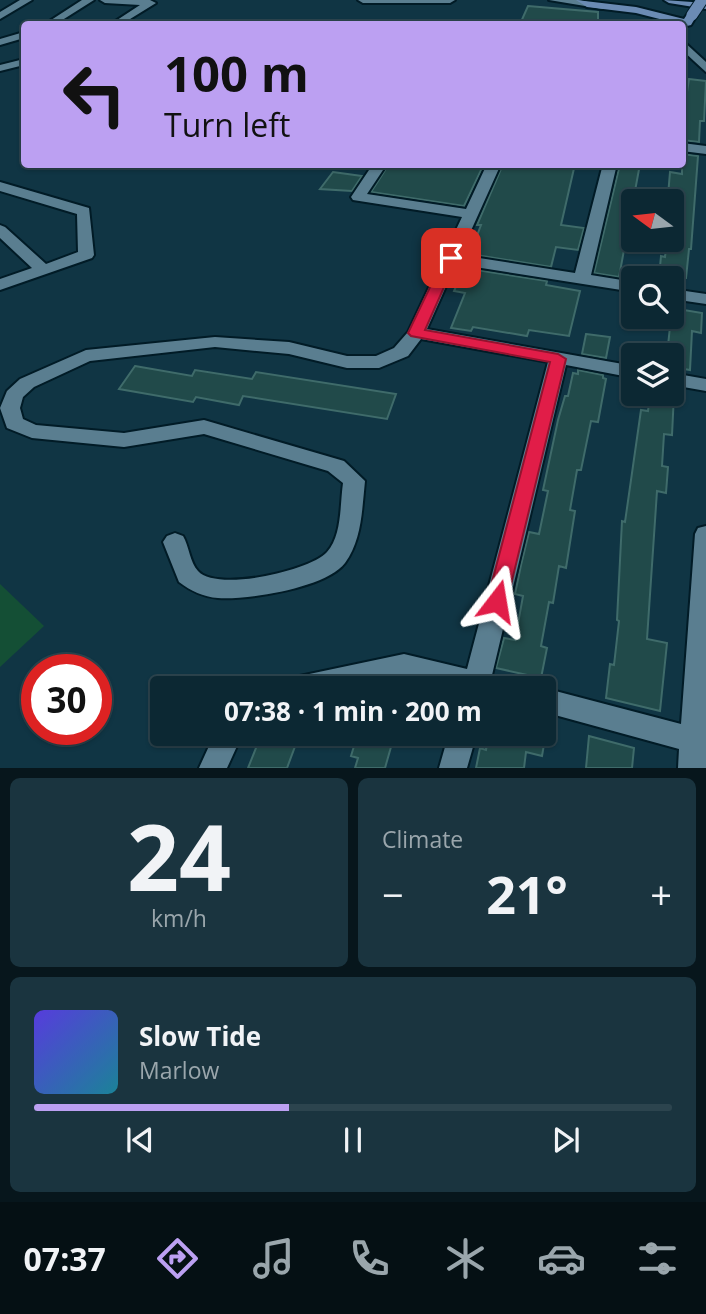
<!DOCTYPE html>
<html lang="en">
<head>
<meta charset="utf-8">
<style>
	body { margin:0; font-family:"Open Sans",sans-serif; background:#1a343f; color:#f1f3f6; height:100vh; display:flex; flex-direction:column; font-size:26px; white-space:nowrap }
	* { box-sizing:border-box; margin:0 }
	p { font-size:23px; color:#9aa6ac }
	.icon { flex:none; width:38px; height:38px; fill:none; stroke:currentColor; stroke-width:2; stroke-linecap:round; stroke-linejoin:round }
	.map { position:relative; height:768px; overflow:hidden }
	.drawer { display:flex; flex-direction:column; gap:10px; padding:10px; background:#07161c; flex:1 }
	.drawer>* { flex:none }
	.hud { position:absolute; left:21px; top:21px; width:665px; height:147px; border-radius:7px; box-shadow:0 2px 5px #0004,0 0 0 2px #2c444e; background:#bca0f2; color:#111; overflow:hidden }
	.needle { width:46px; rotate:285deg }
	.buttons { position:absolute; left:621px; top:189px; display:grid; gap:14px }
	.buttons a { display:grid; place-items:center; width:63px; height:63px; border-radius:7px; background:#0c2833; box-shadow:0 2px 5px #0004,0 0 0 2px #2c444e; font-size:35px }
	.speed { position:absolute; left:21px; top:654px; display:flex; gap:14px; font-size:35px; font-weight:700; text-align:center }
	.speed>* { display:grid; place-content:center; width:91px; height:91px; border-radius:50%; background:#0c2833; box-shadow:0 2px 5px #0004,0 0 0 2px #2c444e; line-height:1 }
	.speed .limit { border:10px solid #d22; background:#fff; color:#111 }
	.pin { position:absolute; display:grid; place-items:center; width:60px; height:60px; color:#fff; margin:-30px; border-radius:14px; box-shadow:0 4px 10px #0006 }
	.me { position:absolute; width:77px; margin:-38px; rotate:14deg; stroke-linejoin:round; filter:drop-shadow(0 0 5px #0008) }
	.turn { display:flex; align-items:center; gap:24px; height:147px; padding:0 28px; font-size:32px }
	.turn .icon { width:91px; height:91px; stroke-width:2.5 }
	.turn b { display:block; font-size:49px; line-height:60px }
	.big { font-size:52px; font-weight:700; line-height:1.1 }
	.drawer .card { flex:1; display:flex; flex-direction:column; justify-content:center; gap:10px; min-width:0; padding:0 24px; border-radius:10px; background:#1a343f }
	.drawer .dial { align-items:center; gap:0 }
	.dial b { font-size:91px; line-height:1 }
	.song { display:flex; align-items:center; gap:21px }
	.cover { width:84px; height:84px; border-radius:10px; background:linear-gradient(135deg,hsl(250 70% 55%),hsl(190 70% 35%)) }
	.played { height:7px; border-radius:4px; background:linear-gradient(90deg,#bca0f2 40%,#2c444e 40%) }
	.keys { display:flex; justify-content:space-around; direction:ltr }
	.heat { display:flex; justify-content:space-between; align-items:center; font-size:38px; direction:ltr }
	.drawer .tiles { flex:1; display:grid; gap:10px; grid-template-columns:1fr 1fr }
	.card:last-child { grid-column:span 2 }
	.trip { position:absolute; left:150px; top:676px; width:406px; height:70px; border-radius:7px; background:#0c2833; box-shadow:0 2px 5px #0004,0 0 0 2px #2c444e; font-weight:700; line-height:70px; text-align:center }
	.tabs { display:flex; height:112px; justify-content:space-around; align-items:center; background:#051014; color:#9aa6ac }
	.tabs .icon { width:49px; height:49px }
	.tabs .on { color:#bca0f2 }
	.tabs b { font-size:32px; color:#f1f3f6 }
	.map>svg:first-child { display:block }
</style>
</head>
<body>
<div class="map">
<svg width="706" height="768" viewBox="0 0 706 768">
	<rect width="100%" height="100%" fill="#103544"/>
	<path fill="#144f35" d="M0,584L44,626L0,667Z"/>
	<path fill="#214a4a" stroke="#3f6b6a" stroke-width="2" d="M528,6L598,12V24H520Z
		M689,79L706,81L704,121H700L699,142L682,140V104L685,105Z
		M682,154L698,156L691,249H689L686,278H659L661,256L665,257L667,240H672V197L668,196L670,172L682,174Z
		M389,164H484L464,206L371,192Z
		M503,164H575L561,225L584,228L578,250L556,247L551,267L470,254L481,225H477Z
		M620,164H640L619,277L594,273Z
		M333,172L362,176L352,191L320,189Z
		M464,268L547,281L546,285L580,291L569,336L529,330L527,336L473,327L471,331L451,328L465,293L454,291Z
		M672,308L702,313L701,333L692,331L690,370L672,367V355H667Z
		M586,334L610,337L606,358L582,354Z
		M135,366L192,376L195,370L252,379L256,372L396,394L387,419L243,396L239,405L196,397L193,402L119,389Z
		M578,370L603,375V378L606,379L598,422L591,421L581,470H577L570,510L575,511L566,568L559,566L553,603L549,602L541,646L547,648L541,678L496,668L504,638L515,640L523,596L515,594L521,565L529,532L539,534L548,491L543,490L558,420L565,396H568L573,373L578,374Z
		M650,394H674L672,435L664,434L662,466L668,467L666,493L657,491L647,639L667,643L660,711L606,698L610,664L614,665L619,621L617,620L622,521L625,522L641,410L648,411Z
		M262,733H300L287,768H248Z
		M358,733H395L385,768H355L358,758L351,756Z
		M489,733H546L542,756L526,752L524,768H476L480,748L486,750Z
		M589,736L634,748L632,768H586Z"/>
	<g fill="none" stroke-linecap="round" stroke-linejoin="round">
		<defs>
			<path id="minor" d="M20,0H32L0,19V12Z
				M82,0H94L56,24H45Z
				M100,0H150L156,3L122,24H111L140,5L105,3Z
				M24,32V38L0,45V39Z
				M24,59V65L0,71V65Z
				M682,143L706,146V154L682,151Z
				M373,164H387L367,194L466,209L487,164H501L460,255L575,273L603,164H617L591,275L634,282V292L456,264L427,329L634,366V378L566,365L492,675L508,680L512,688H452L404,676L349,688H282L286,680L295,677L404,654L467,669L548,362L421,339L408,356L379,368H347L289,354L215,347L90,361L34,387L23,397L20,408L23,419L36,425L124,433L204,420L344,461L365,481C362,509 362,540 345,563C326,588 248,600 218,598C203,597 191,591 179,582L163,542L167,536L175,533L183,536C189,546 190,563 198,571C216,592 310,571 327,552C342,536 340,504 343,483L328,471L204,434L124,447L32,438L7,428L0,408L7,391L20,379L86,350L215,337L289,342L347,356H376L394,348L408,332L462,217L353,200L351,197Z
				M0,182L89,208L94,255L92,258L0,290V279L32,268L0,238V225L5,227L46,264L78,252L77,214L0,191Z
				M672,289L706,294V304L672,299Z
				M672,373L706,379V391L672,385Z
				M706,526V768H678L679,749L544,712V688L681,724L695,534L698,528Z
				M215,733H243L227,768H199Z
				M449,733H477L467,768H439Z"/>
			<path id="tertiary" d="M358,0H455L450,3H363Z
				M549,0H578L608,6L603,9Z
				M682,40L706,62V72L682,50Z"/>
			<path id="primary" d="M576,0L636,7L684,19L688,13L697,15L691,25L687,26L636,13L587,7Z
				M664,0L706,3V9L669,3Z"/>
		</defs>
		<use href="#minor" stroke="#011b26" stroke-width="4"/>
		<use href="#tertiary" stroke="#011b26" stroke-width="4"/>
		<use href="#primary" stroke="#011b26" stroke-width="4"/>
		<use href="#minor" fill="#5a7e90" fill-rule="evenodd"/>
		<use href="#tertiary" fill="#5a7e90" fill-rule="evenodd"/>
		<use href="#primary" fill="#6b8bb4" fill-rule="evenodd"/>
		<defs>
			<path id="primary-bridge" d="M692,15L702,0"/>
		</defs>
		<use href="#primary-bridge" stroke="#011b26" stroke-width="13" stroke-linecap="butt"/>
		<use href="#primary-bridge" stroke="#6b8bb4" stroke-width="11"/>
	</g>
	<path fill="#e11d48" stroke="#92132f" stroke-width="2" d="M451,254L457,258L425,330L558,354L566,359L507,601L504,607L497,609L490,607L487,601L550,362L411,336L408,333L444,258Z"/>
</svg>
<div class="buttons">
<a><svg class="needle" viewBox="-14 -14 28 28"><path d="M0-13l5 13h-10z" fill="#e53935"/><path d="M0 13l5-13h-10z" fill="#9aa6ac"/></svg></a>
<a><svg class="icon" aria-label="search" viewBox="0 0 24 24"><circle cx="10" cy="10" r="6"/><path d="M15 15l6 6"/></svg></a>
<a><svg class="icon" aria-label="layers" viewBox="0 0 24 24"><path d="M12 4l9 5-9 5-9-5zM3 14l9 5 9-5"/></svg></a>
</div>
<div class="speed"><div class="limit">30</div></div>
<div class="pin" style="left:451px;top:258px;background:#d93025"><svg class="icon" aria-label="arrive" viewBox="0 0 24 24"><path d="M6 21V4h12l-3 4 3 4H6"/></svg></div>
<svg class="me" style="left:497px;top:601px" viewBox="-20 -20 40 40"><path d="M0-17L14 15 0 8-14 15z" fill="#e11d48" stroke="#fff" stroke-width="4"/></svg>
<div class="trip">07:38 · 1 min · 200 m</div>
<div class="hud">
<div class="turn"><svg class="icon" aria-label="left" viewBox="0 0 24 24"><path d="M17 20v-9H6M10 6l-5 5 5 5"/></svg><div><b>100 m</b>Turn left</div></div>
</div>
</div>
<section class="drawer">
<div class="tiles">
<div class="card dial"><b>24</b><p>km/h</p></div>
<div class="card"><p>Climate</p>
<div class="heat"><a>−</a><b class="big">21°</b><a>+</a></div>
</div>
<div class="card">
<div class="song"><i class="cover"></i><div><b>Slow Tide</b><p>Marlow</p></div></div>
<div class="played"></div>
<div class="keys"><svg class="icon" aria-label="previous" viewBox="0 0 24 24"><path d="M18 5L8 12l10 7zM5 5v14"/></svg><svg class="icon" aria-label="pause" viewBox="0 0 24 24"><path d="M8 5v14M16 5v14"/></svg><svg class="icon" aria-label="next" viewBox="0 0 24 24"><path d="M6 5l10 7-10 7zM19 5v14"/></svg></div>
</div>
</div>
</section>
<nav class="tabs">
<b>07:37</b>
<svg class="icon on" aria-label="directions" viewBox="0 0 24 24"><path d="M12 3l9 9-9 9-9-9zM9 14v-3h6M13 9l2 2-2 2"/></svg>
<svg class="icon" aria-label="music" viewBox="0 0 24 24"><path d="M9 18V5l10-2v13"/><circle cx="6" cy="18" r="3"/><circle cx="16" cy="16" r="3"/></svg>
<svg class="icon" aria-label="phone" viewBox="0 0 24 24"><path d="M5 4h4l2 5-3 2q2 4 5 5l2-3 5 2v4C11 20 4 13 5 4z"/></svg>
<svg class="icon" aria-label="climate" viewBox="0 0 24 24"><path d="M12 3v18M4 7l16 10M4 17L20 7"/></svg>
<svg class="icon" aria-label="car" viewBox="0 0 24 24"><path d="M5 17H2v-5l4-1 3-4h7l3 4 3 1v5h-3M9 17h6M6 11h13"/><circle cx="7" cy="17" r="2"/><circle cx="17" cy="17" r="2"/></svg>
<svg class="icon" aria-label="filters" viewBox="0 0 24 24"><path d="M4 7h16M4 17h16"/><circle cx="9" cy="7" r="2"/><circle cx="15" cy="17" r="2"/></svg>
</nav>
</body>
</html>
